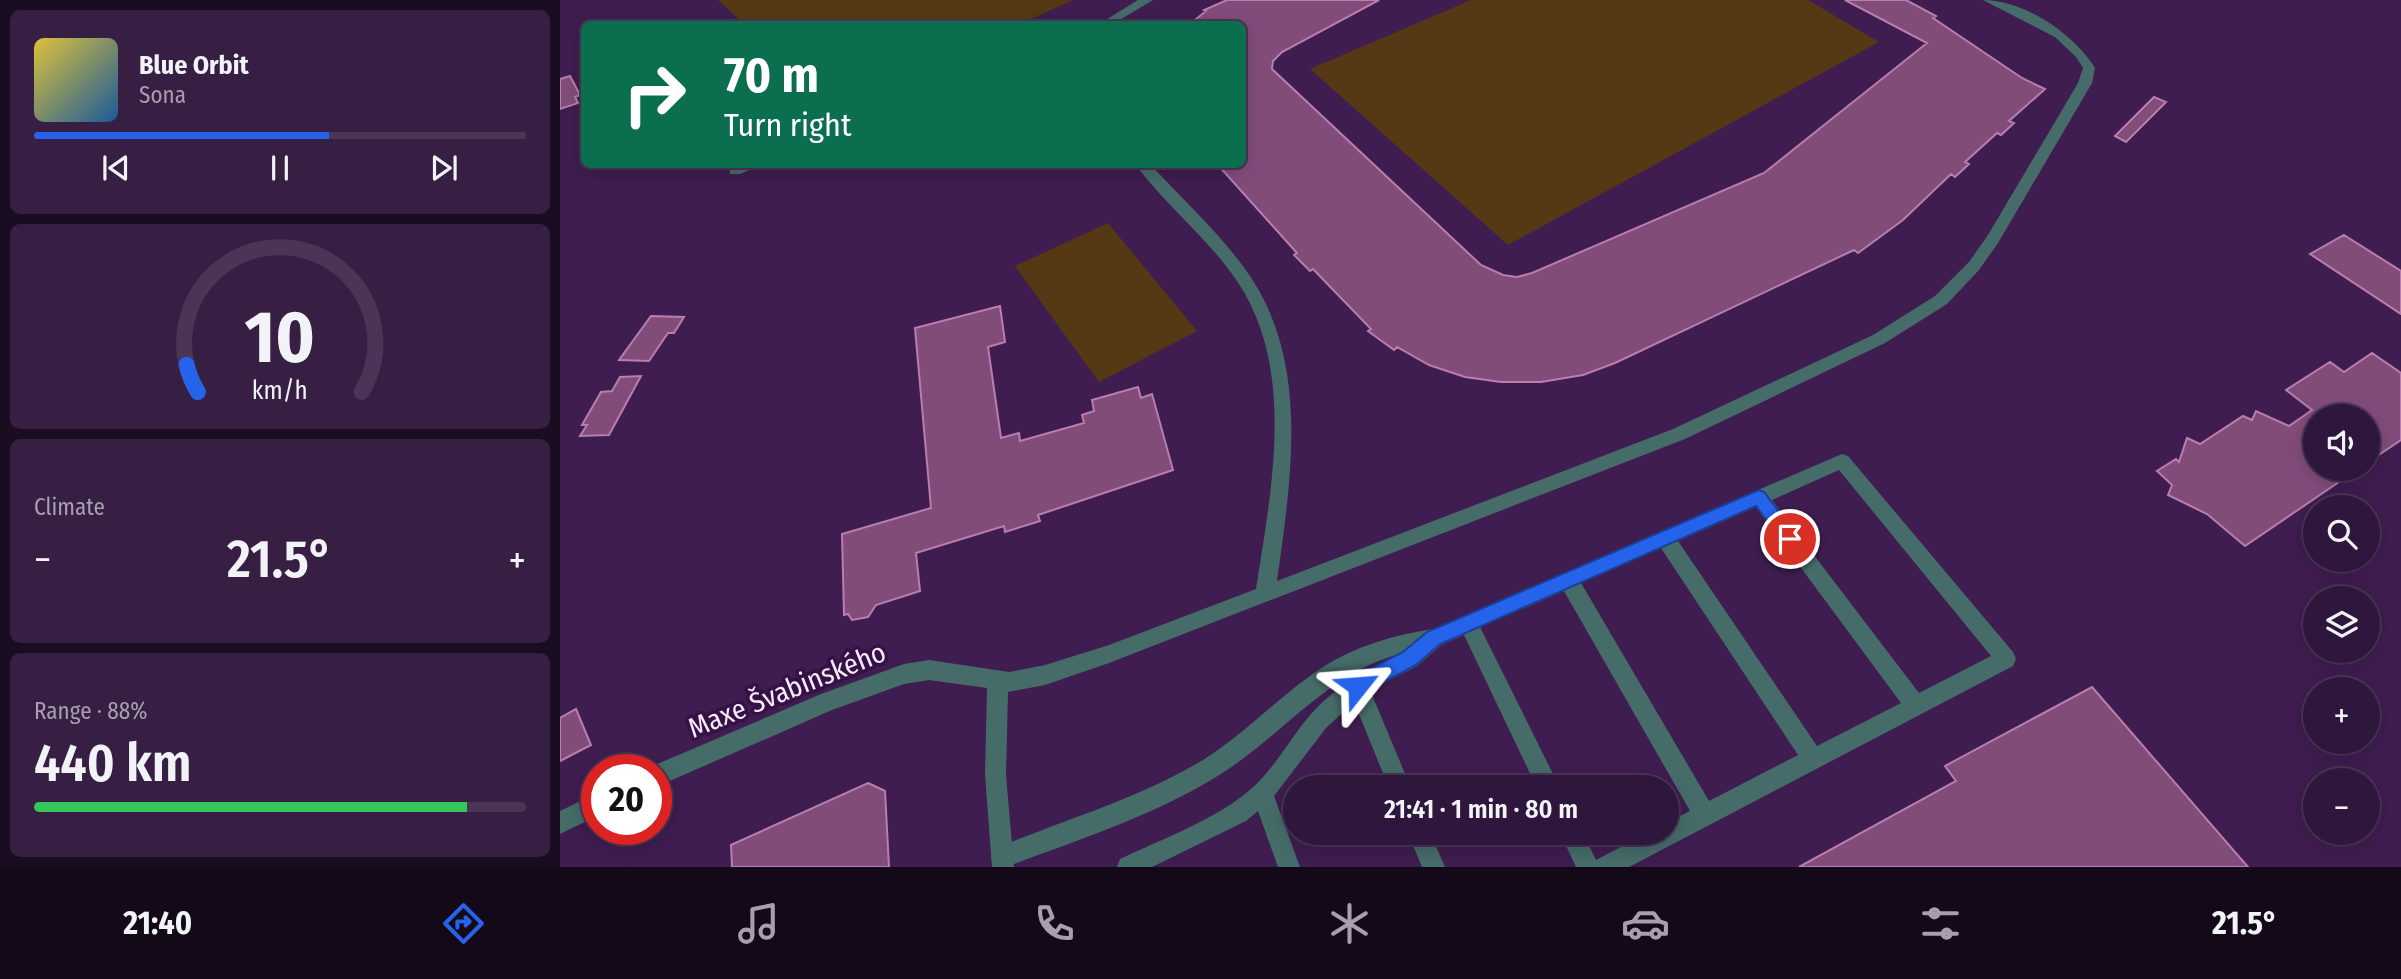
<!DOCTYPE html>
<html lang="en">
<head>
<meta charset="utf-8">
<style>
	body { margin:0; font-family:"Fira Sans Condensed",sans-serif; background:#371f43; color:#f1f3f6; height:100vh; display:flex; flex-direction:column; font-size:26px; white-space:nowrap }
	* { box-sizing:border-box; margin:0 }
	p { font-size:23px; color:#a79faf }
	.icon { flex:none; width:38px; height:38px; fill:none; stroke:currentColor; stroke-width:2; stroke-linecap:round; stroke-linejoin:round }
	.map { position:relative; flex:1; overflow:hidden }
	.details { display:flex; flex-direction:column; gap:10px; padding:10px; background:#1a0c21; width:560px }
	.details>* { flex:none }
	.guide { position:absolute; left:21px; top:21px; width:665px; height:147px; border-radius:10px; box-shadow:0 4px 18px #0003,0 0 0 2px #4a3556; background:#0b6e4f; color:#fff; overflow:hidden }
	.buttons { position:absolute; left:1743px; top:404px; display:grid; gap:14px }
	.buttons a { display:grid; place-items:center; width:77px; height:77px; border-radius:50%; background:#2f163c; box-shadow:0 4px 18px #0003,0 0 0 2px #4a3556; font-size:35px }
	.speed { position:absolute; left:21px; top:754px; display:flex; gap:14px; font-size:35px; font-weight:700; text-align:center }
	.speed>* { display:grid; place-content:center; width:91px; height:91px; border-radius:50%; background:#2f163c; box-shadow:0 4px 18px #0003,0 0 0 2px #4a3556; line-height:1 }
	.speed .limit { border:10px solid #d22; background:#fff; color:#111 }
	.pin { position:absolute; display:grid; place-items:center; width:60px; height:60px; color:#fff; margin:-30px; border:4px solid #fff; border-radius:50%; box-shadow:0 2px 7px #0007 }
	.me { position:absolute; width:77px; margin:-38px; rotate:62deg; stroke-linejoin:round; filter:drop-shadow(0 0 5px #0008) }
	.turn { display:flex; align-items:center; gap:24px; height:147px; padding:0 28px; font-size:32px }
	.turn .icon { width:91px; height:91px; stroke-width:2.5 }
	.turn b { display:block; font-size:49px; line-height:60px }
	.big { font-size:52px; font-weight:600; line-height:1.1 }
	.details .widget { flex:1; display:flex; flex-direction:column; justify-content:center; gap:10px; min-width:0; padding:0 24px; border-radius:10px; background:#371f43 }
	.details .dial { align-items:center; gap:0 }
	.dial svg { height:182px; overflow:visible; fill:none; stroke:#4a3556; stroke-width:7; stroke-linecap:round; text-anchor:middle }
	.dial text { fill:#f1f3f6; stroke:none }
	.song { display:flex; align-items:center; gap:21px }
	.cover { width:84px; height:84px; border-radius:10px; background:linear-gradient(135deg,hsl(50 70% 55%),hsl(210 70% 35%)) }
	.played { height:7px; border-radius:4px; background:linear-gradient(90deg,#2563eb 60%,#4a3556 60%) }
	.keys { display:flex; justify-content:space-around; direction:ltr }
	.heat { display:flex; justify-content:space-between; align-items:center; font-size:38px; direction:ltr }
	.charge { height:10px; border-radius:5px; background:linear-gradient(90deg,#34c759 88%,#4a3556 0) }
	.trip { position:absolute; left:723px; top:775px; width:396px; height:70px; border-radius:35px; background:#2f163c; box-shadow:0 4px 18px #0003,0 0 0 2px #4a3556; font-weight:600; line-height:70px; text-align:center }
	.dock { display:flex; height:112px; justify-content:space-around; align-items:center; background:#130918; color:#a79faf }
	.dock .icon { width:49px; height:49px }
	.dock .current { color:#2563eb }
	.dock b { font-size:32px; color:#f1f3f6 }
	main { display:flex; flex:1; min-height:0 }
	.map>svg:first-child { display:block }
</style>
</head>
<body>
<main>
<section class="details">
<div class="widget">
<div class="song"><i class="cover"></i><div><b>Blue Orbit</b><p>Sona</p></div></div>
<div class="played"></div>
<div class="keys"><svg class="icon" aria-label="previous" viewBox="0 0 24 24"><path d="M18 5L8 12l10 7zM5 5v14"/></svg><svg class="icon" aria-label="pause" viewBox="0 0 24 24"><path d="M8 5v14M16 5v14"/></svg><svg class="icon" aria-label="next" viewBox="0 0 24 24"><path d="M6 5l10 7-10 7zM19 5v14"/></svg></div>
</div>
<div class="widget dial"><svg viewBox="0 0 100 80">
<path d="M14 69A42 42 0 1 1 86 69"/>
<path d="M14 69A42 42 0 0 1 9 57" stroke="#2563eb"/>
<text x="50" y="56" font-size="32" font-weight="700">10</text>
<text x="50" y="72" font-size="11">km/h</text>
</svg></div>
<div class="widget"><p>Climate</p>
<div class="heat"><a>−</a><b class="big">21.5°</b><a>+</a></div>
</div>
<div class="widget"><p>Range · 88%</p><b class="big">440 km</b><div class="charge"></div></div>
</section>
<div class="map">
<svg width="1841" height="867" viewBox="0 0 1841 867">
	<rect width="100%" height="100%" fill="#3f1d50"/>
	<path fill="#543914" d="M158,0H513L460,24H184Z
		M911,0H1248L1319,42L948,245L750,69Z
		M548,223L637,331L539,382L455,266Z"/>
	<path fill="#824c79" stroke="#b87eae" stroke-width="2" d="M667,0H819L722,52L713,61L712,69L921,265L943,275L957,277L972,273L1204,173L1367,43L1285,0H1346L1376,16L1373,18L1462,78L1485,89L1449,121L1454,123L1441,135L1437,133L1405,162L1409,164L1395,177L1391,174L1343,220L1298,253L1294,250L1055,363L1023,375L981,382H941L905,377L869,365L837,347L834,350L808,331L811,329L753,269L750,271L734,255L737,253L657,164H682V24H630L646,11L644,10Z
		M10,76L20,95L15,97L18,103L0,109V79Z
		M1594,97L1606,102L1566,142L1555,136Z
		M1784,235L1841,271V314L1750,254Z
		M440,306L445,342L428,347L441,438L459,433L460,441L524,423L522,415L534,411L532,400L578,387L581,398L592,394L613,470L478,515L480,521L445,532L444,526L356,553L360,591L316,605L308,617L292,620L288,614L284,615L282,534L371,508L355,328Z
		M91,316L124,317L114,333H108L89,361L59,360Z
		M1812,353L1841,373V440L1814,458L1808,454V416H1755V469H1798L1685,546L1647,514L1608,495L1612,485L1597,471L1616,459L1619,462L1627,438L1640,444L1683,416L1692,420L1696,411L1729,426L1752,410L1726,390L1770,362L1784,372Z
		M81,376L49,435L20,436L27,425H22L41,392L52,391L60,377Z
		M1532,687L1688,867H1239L1396,781L1385,766Z
		M16,709L31,745L0,761V718Z
		M308,783L325,791L329,867H172L171,845Z"/>
	<g fill="none" stroke-linecap="round" stroke-linejoin="round">
		<path fill="#466c6a" fill-rule="evenodd" d="M180,164H203L180,174H170V168Z
			M1282,454L1288,456L1453,652L1456,659L1453,666L1069,867H1016L1000,833H1023L1036,860L1087,833H1106V823L1130,811L1004,591L920,627L1000,788H977L904,635L881,645L857,666L810,690L851,788H829L794,702L766,728L714,796L740,867H718L698,811L686,821L592,867H557L560,859C602,839 657,819 691,789C715,768 731,737 751,714C776,686 806,671 839,654C768,674 726,731 667,770C600,814 520,839 446,867L434,865L431,857L434,849C501,821 572,801 636,764C682,738 718,696 763,667C796,646 834,635 873,629ZM1279,470L1431,656L1359,693L1212,500ZM1196,507L1341,703L1257,746L1118,541ZM1101,548L1238,755L1149,801L1021,583Z
			M848,833H870L885,867H862Z"/>
		<path fill="#466c6a" fill-rule="evenodd" d="M578,0H593L553,24H539Z
			M1423,0C1464,0 1514,34 1535,68L1532,83L1438,243L1419,270L1387,304L1325,343L1125,439L549,663L485,685L448,692L446,775L454,867H432L425,775L427,688L369,680L344,684L272,710L96,787V770L88,768L261,694L344,664L369,660L449,672L485,665L549,645L696,589C711,491 737,370 677,281C648,238 606,206 575,164H590C624,201 662,235 690,276C750,365 731,480 717,581L1113,429L1313,335L1375,296L1409,262L1428,235L1518,83L1523,68L1516,57L1495,37Z
			M37,793V816L0,834V811Z"/>
	</g>
	<path fill="#2563eb" stroke="#184099" stroke-width="2" d="M1199,490L1204,492L1236,534L1239,539L1236,544L1230,546L1224,544L1196,506L880,644L856,665L805,692L798,695L791,692L789,686L791,679L843,652L867,632Z"/>
	<g text-anchor="middle" dominant-baseline="central" stroke-width="7" stroke-linejoin="round" paint-order="stroke">
		<g font-size="28" fill="#f7ebfe" stroke="#351245">
			<text transform="translate(227 690) rotate(-22)">Maxe Švabinského</text>
		</g>
	</g>
</svg>
<div class="buttons">
<a><svg class="icon" aria-label="sound" viewBox="0 0 24 24"><path d="M4 9h4l5-4v14l-5-4H4zM17 9q2 3 0 6"/></svg></a>
<a><svg class="icon" aria-label="search" viewBox="0 0 24 24"><circle cx="10" cy="10" r="6"/><path d="M15 15l6 6"/></svg></a>
<a><svg class="icon" aria-label="layers" viewBox="0 0 24 24"><path d="M12 4l9 5-9 5-9-5zM3 14l9 5 9-5"/></svg></a>
<a>+</a>
<a>−</a>
</div>
<div class="speed"><div class="limit">20</div></div>
<div class="pin" style="left:1230px;top:539px;background:#d93025"><svg class="icon" aria-label="arrive" viewBox="0 0 24 24"><path d="M6 21V4h12l-3 4 3 4H6"/></svg></div>
<svg class="me" style="left:798px;top:686px" viewBox="-20 -20 40 40"><path d="M0-17L14 15 0 8-14 15z" fill="#2563eb" stroke="#fff" stroke-width="4"/></svg>
<div class="trip">21:41 · 1 min · 80 m</div>
<div class="guide">
<div class="turn"><svg class="icon" aria-label="right" viewBox="0 0 24 24"><path d="M7 20v-9h11M14 6l5 5-5 5"/></svg><div><b>70 m</b>Turn right</div></div>
</div>
</div>
</main>
<nav class="dock">
<b>21:40</b>
<svg class="icon current" aria-label="directions" viewBox="0 0 24 24"><path d="M12 3l9 9-9 9-9-9zM9 14v-3h6M13 9l2 2-2 2"/></svg>
<svg class="icon" aria-label="music" viewBox="0 0 24 24"><path d="M9 18V5l10-2v13"/><circle cx="6" cy="18" r="3"/><circle cx="16" cy="16" r="3"/></svg>
<svg class="icon" aria-label="phone" viewBox="0 0 24 24"><path d="M5 4h4l2 5-3 2q2 4 5 5l2-3 5 2v4C11 20 4 13 5 4z"/></svg>
<svg class="icon" aria-label="climate" viewBox="0 0 24 24"><path d="M12 3v18M4 7l16 10M4 17L20 7"/></svg>
<svg class="icon" aria-label="car" viewBox="0 0 24 24"><path d="M5 17H2v-5l4-1 3-4h7l3 4 3 1v5h-3M9 17h6M6 11h13"/><circle cx="7" cy="17" r="2"/><circle cx="17" cy="17" r="2"/></svg>
<svg class="icon" aria-label="filters" viewBox="0 0 24 24"><path d="M4 7h16M4 17h16"/><circle cx="9" cy="7" r="2"/><circle cx="15" cy="17" r="2"/></svg>
<b>21.5°</b>
</nav>
</body>
</html>
